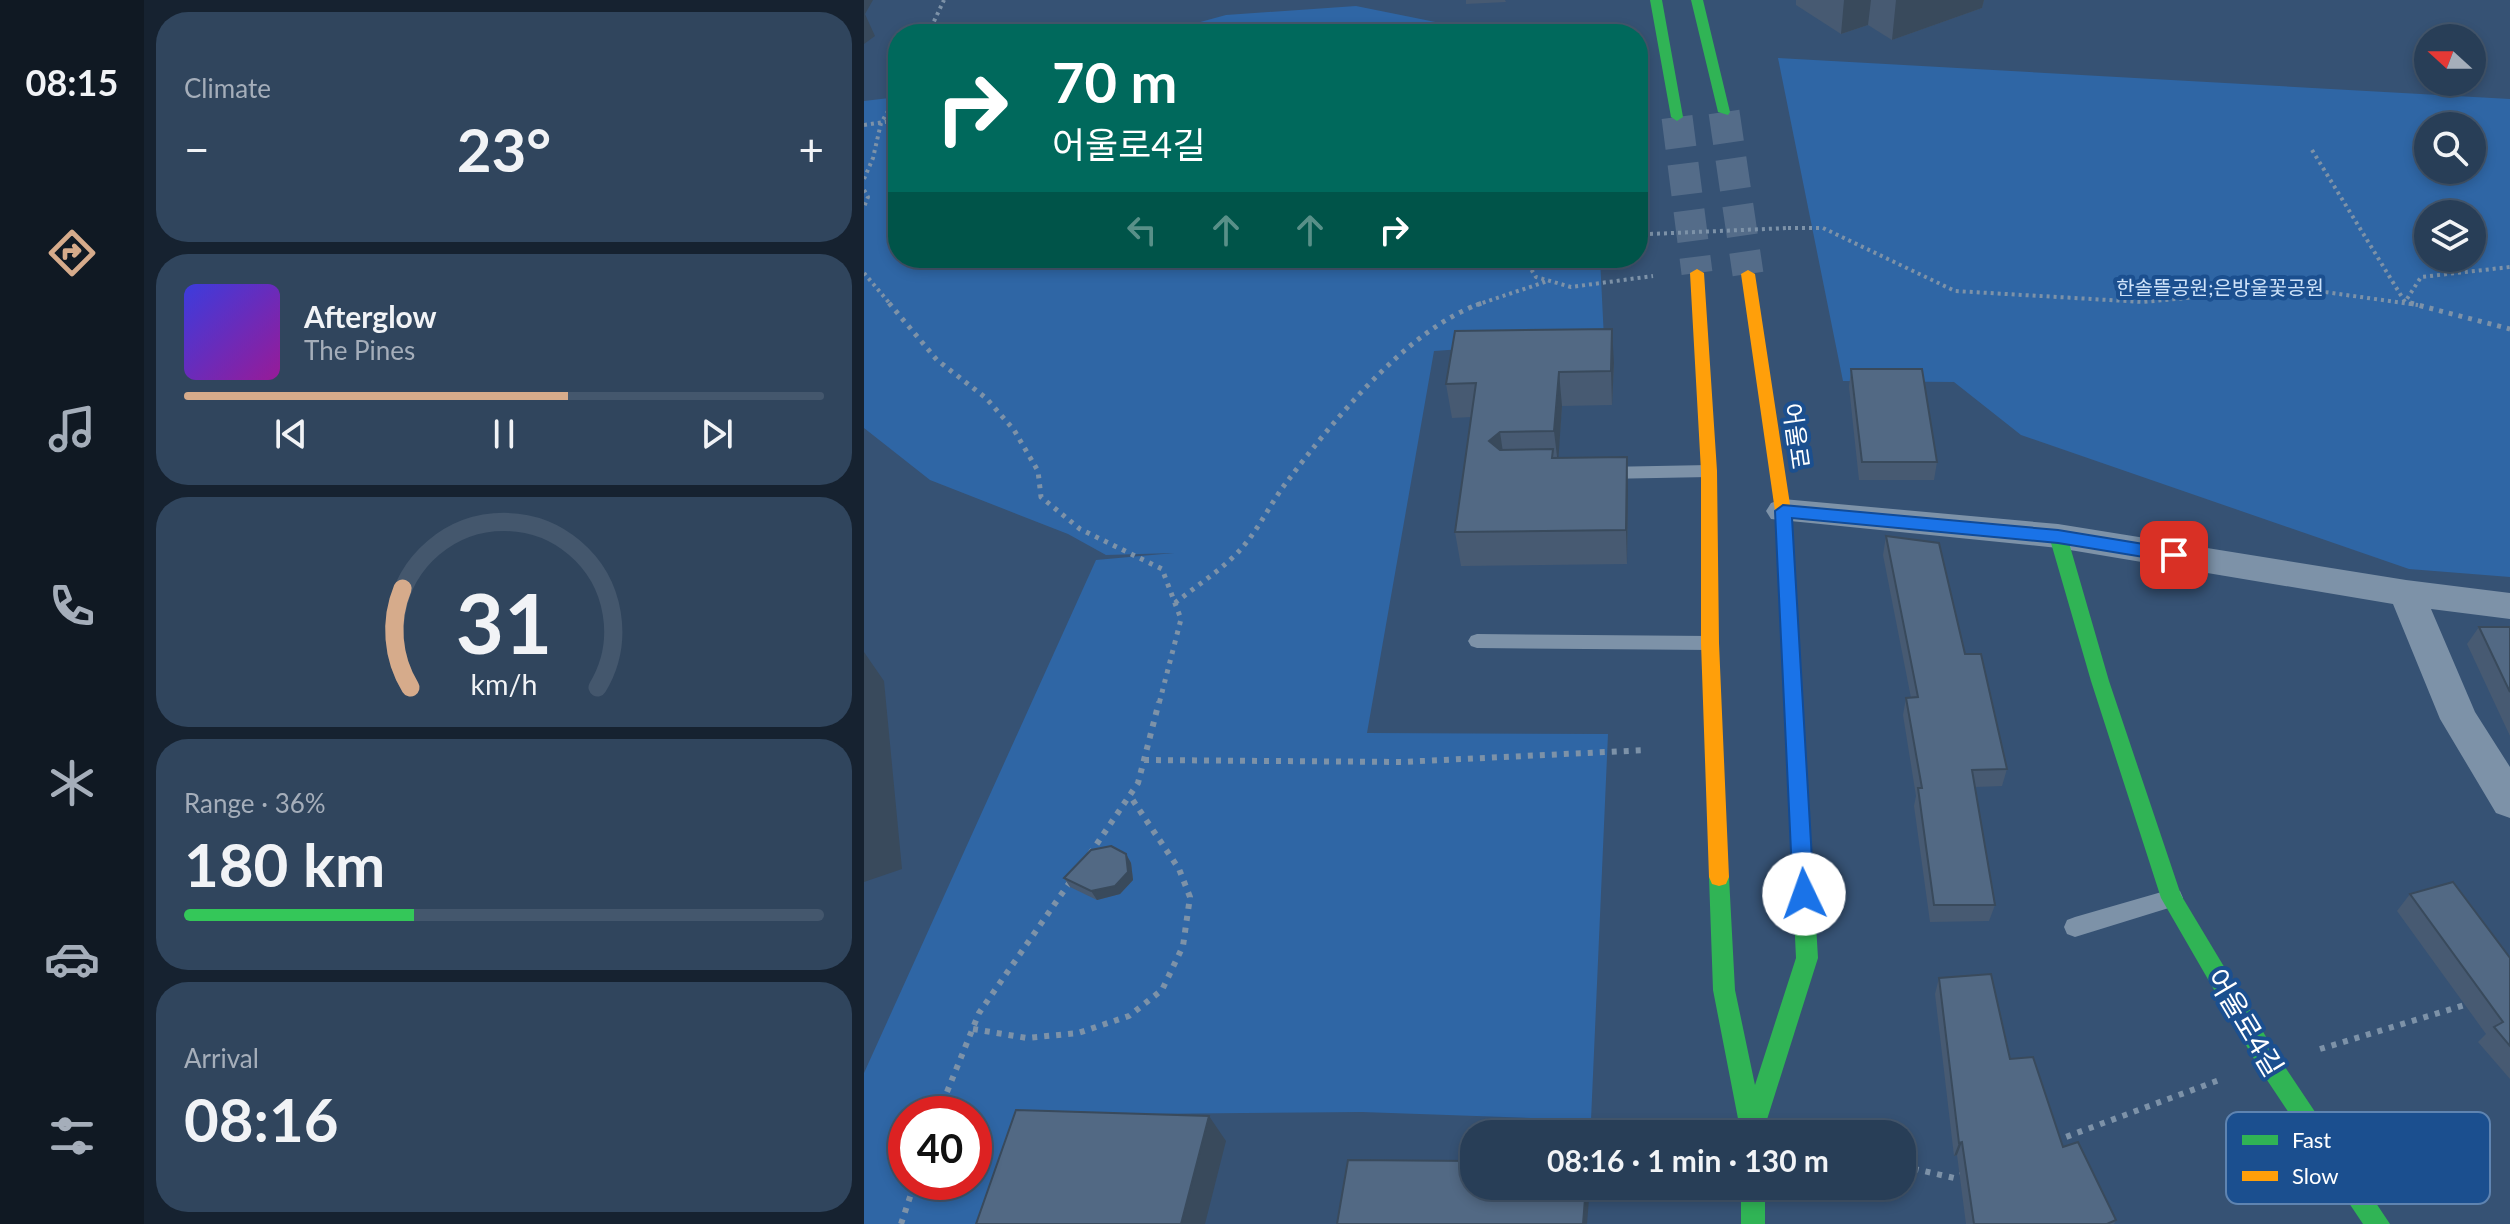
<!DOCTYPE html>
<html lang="en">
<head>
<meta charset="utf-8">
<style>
	body { margin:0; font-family:Lato,"Noto Sans KR",sans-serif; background:#30455d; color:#f1f3f6; height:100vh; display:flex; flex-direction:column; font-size:30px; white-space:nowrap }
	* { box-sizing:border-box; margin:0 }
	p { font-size:26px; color:#a5aeba }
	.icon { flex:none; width:44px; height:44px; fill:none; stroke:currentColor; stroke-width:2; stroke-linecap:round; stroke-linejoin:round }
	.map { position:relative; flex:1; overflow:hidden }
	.side { display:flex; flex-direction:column; gap:12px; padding:12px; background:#162230; width:720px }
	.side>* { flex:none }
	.top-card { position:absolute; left:24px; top:24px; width:760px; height:244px; border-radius:32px; box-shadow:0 4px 12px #0003,0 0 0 2px #44576d; background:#00695c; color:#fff; overflow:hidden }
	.needle { width:52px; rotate:291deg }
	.buttons { position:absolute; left:1550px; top:24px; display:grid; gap:16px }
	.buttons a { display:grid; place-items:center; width:72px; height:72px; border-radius:50%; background:#283e57; box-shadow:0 4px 12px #0003,0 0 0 2px #44576d; font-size:40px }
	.speed { position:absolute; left:24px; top:1096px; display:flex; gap:16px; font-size:40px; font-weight:700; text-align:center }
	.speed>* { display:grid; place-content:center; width:104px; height:104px; border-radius:50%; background:#283e57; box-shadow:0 4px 12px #0003,0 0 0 2px #44576d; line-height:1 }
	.speed .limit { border:12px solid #d22; background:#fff; color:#111 }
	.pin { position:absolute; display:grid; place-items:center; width:68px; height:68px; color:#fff; margin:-34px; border-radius:16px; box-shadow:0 4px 12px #0006 }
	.me { position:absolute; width:88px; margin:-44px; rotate:357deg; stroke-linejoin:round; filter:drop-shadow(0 0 6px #0008) }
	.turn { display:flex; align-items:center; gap:28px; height:168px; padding:0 32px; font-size:36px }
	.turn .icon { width:104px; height:104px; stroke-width:2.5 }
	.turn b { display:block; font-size:56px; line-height:68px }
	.lanes { display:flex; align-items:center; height:76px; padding:0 32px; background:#0003; justify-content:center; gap:40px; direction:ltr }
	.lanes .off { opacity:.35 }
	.big { font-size:60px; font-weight:700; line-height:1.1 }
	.side .widget { flex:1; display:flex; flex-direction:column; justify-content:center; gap:12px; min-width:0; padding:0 28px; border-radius:32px; background:#30455d }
	.side .dial { align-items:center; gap:0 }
	.dial svg { height:208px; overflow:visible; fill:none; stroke:#44576d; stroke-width:7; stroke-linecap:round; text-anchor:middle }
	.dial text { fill:#f1f3f6; stroke:none }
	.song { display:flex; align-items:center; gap:24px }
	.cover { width:96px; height:96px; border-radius:12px; background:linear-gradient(135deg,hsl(240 70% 55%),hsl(300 70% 35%)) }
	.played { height:8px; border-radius:4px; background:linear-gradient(90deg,#d6ab8b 60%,#44576d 60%) }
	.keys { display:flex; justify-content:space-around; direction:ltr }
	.heat { display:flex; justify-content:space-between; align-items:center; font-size:44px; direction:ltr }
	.charge { height:12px; border-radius:6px; background:linear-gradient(90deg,#34c759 36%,#44576d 0) }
	.trip { position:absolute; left:596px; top:1120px; width:456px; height:80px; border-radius:32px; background:#283e57; box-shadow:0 4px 12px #0003,0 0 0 2px #44576d; font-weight:700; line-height:80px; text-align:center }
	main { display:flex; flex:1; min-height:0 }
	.tabs { display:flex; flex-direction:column; width:144px; justify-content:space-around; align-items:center; background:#101923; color:#a5aeba }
	.tabs .icon { width:56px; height:56px }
	.tabs .active { color:#d6ab8b }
	.tabs b { font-size:36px; color:#f1f3f6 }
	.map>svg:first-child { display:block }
</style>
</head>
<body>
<main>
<nav class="tabs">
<b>08:15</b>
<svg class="icon active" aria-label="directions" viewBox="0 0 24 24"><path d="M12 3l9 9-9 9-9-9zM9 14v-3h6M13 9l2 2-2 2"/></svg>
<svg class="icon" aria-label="music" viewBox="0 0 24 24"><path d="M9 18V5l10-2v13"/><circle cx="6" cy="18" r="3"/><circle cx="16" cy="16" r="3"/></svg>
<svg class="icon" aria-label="phone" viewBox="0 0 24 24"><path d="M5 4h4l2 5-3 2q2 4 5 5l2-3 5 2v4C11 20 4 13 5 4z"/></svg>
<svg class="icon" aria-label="climate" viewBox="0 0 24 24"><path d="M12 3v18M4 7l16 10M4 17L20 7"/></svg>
<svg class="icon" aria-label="car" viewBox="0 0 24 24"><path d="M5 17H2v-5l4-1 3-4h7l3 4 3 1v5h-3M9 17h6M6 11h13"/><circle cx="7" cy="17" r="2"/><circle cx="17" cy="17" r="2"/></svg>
<svg class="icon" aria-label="filters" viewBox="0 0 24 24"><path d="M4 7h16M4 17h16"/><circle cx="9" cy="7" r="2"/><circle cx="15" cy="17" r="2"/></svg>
</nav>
<section class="side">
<div class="widget"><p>Climate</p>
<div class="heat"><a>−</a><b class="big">23°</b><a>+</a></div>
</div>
<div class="widget">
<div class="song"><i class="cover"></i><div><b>Afterglow</b><p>The Pines</p></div></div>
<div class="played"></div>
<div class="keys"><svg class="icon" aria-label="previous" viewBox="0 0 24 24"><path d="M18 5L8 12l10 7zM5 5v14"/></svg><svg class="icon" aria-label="pause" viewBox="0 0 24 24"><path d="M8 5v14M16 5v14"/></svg><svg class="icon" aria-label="next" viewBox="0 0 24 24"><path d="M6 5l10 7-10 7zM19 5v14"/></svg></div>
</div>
<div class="widget dial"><svg viewBox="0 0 100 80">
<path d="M14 69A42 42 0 1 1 86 69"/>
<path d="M14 69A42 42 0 0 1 11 31" stroke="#d6ab8b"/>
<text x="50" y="56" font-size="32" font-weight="700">31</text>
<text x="50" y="72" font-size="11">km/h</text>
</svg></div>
<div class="widget"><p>Range · 36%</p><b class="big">180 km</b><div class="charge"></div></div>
<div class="widget"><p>Arrival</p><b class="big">08:16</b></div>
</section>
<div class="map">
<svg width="1646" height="1224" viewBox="0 0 1646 1224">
	<rect width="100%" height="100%" fill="#365274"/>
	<path fill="#2f66a5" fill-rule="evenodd" d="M492,6L631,34H292L362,15Z
		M914,58L1646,99V577L1545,569L1157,435L1090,382L979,381ZM1564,126H1608V170H1564ZM1564,214H1608V258H1564Z
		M34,97V258H736L740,339L570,351L503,733L744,734L727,1120L498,1112L168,1115L136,1224H0V1073L232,560L310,553L242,555L204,534L66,480L0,428V101ZM42,1114H110V1182H42Z"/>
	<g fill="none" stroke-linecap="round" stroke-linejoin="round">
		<path stroke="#546c89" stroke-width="31" stroke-dasharray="31 16" stroke-linecap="butt" d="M860,112L884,274
			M813,117L833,273"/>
		<path stroke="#7d92a8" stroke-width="4" stroke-dasharray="3 4" stroke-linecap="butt" d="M64,34L80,0
			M417,34L472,28L551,34
			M0,125L34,120
			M1448,150L1541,302L1557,277L1646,267
			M0,179L9,158L17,123L34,94
			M0,190L4,197L0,207
			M924,228H959L1091,291L1279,302L1432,288L1554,305
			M774,233L786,234
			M660,258L672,277L707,287L789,276
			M0,273L27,305
			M612,305L684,281"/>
		<path stroke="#7d92a8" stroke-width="5" stroke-dasharray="4 6" stroke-linecap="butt" d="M25,303L73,360L122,398L150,430L174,471L177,497L216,529L298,569L317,619L295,704
			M1546,303L1646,329
			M311,603C332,586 359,569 377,549C395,529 406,504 422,483C468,422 544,328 618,303"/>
		<path stroke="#7d92a8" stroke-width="6" stroke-dasharray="5 7" stroke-linecap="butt" d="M280,760L538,762L783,750
			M226,854L274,783L295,702
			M109,1029L163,1038L214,1033L265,1016L298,990L319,946L326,897L315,869L266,796
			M1456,1049L1604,1004
			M74,1114L115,1013L208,879
			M1191,1141L1358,1079
			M1038,1166L1090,1178L1099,1174
			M37,1224L51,1182"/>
		<path fill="#7d92a8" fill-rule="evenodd" d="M845,465L853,471L845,477L740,479L732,473L740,467Z
			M613,634L846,636L852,638L855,643L852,648L846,650L613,648L607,646L604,641L607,636Z
			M1308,889L1316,891L1319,898L1316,905L1308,907L1211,937L1203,934L1200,927L1203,920L1211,917Z"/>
		<path fill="#7d92a8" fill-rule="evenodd" d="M919,499L1194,524L1542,580L1646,593V619L1567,609L1611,712L1646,767V818L1632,813L1576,719L1529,604L1194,548L907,519L902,511L907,503Z"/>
		<path fill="#30b455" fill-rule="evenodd" d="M786,0H798L819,117L813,121L807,117Z
			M827,0H839L866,112L864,115L854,112Z
			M1194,530L1203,536L1245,681L1317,895L1413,1055L1526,1224H1499L1397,1071L1297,898L1227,681L1185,536Z
			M925,613L931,615L934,620L954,958L900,1129L901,1134H877L849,990L845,877L848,870L855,868L862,870L865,877L871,990L891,1085L932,958L916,620L919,615Z
			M877,1186H901V1224H877Z"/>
		<path fill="#ff9f0a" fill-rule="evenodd" d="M833,269L840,273L853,471L855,643L865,877L862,884L855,886L848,884L845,877L837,643V471L826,273Z
			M884,270L891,274L927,511L934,620L931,625H919L916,620L911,511L877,274Z"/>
		<path stroke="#7d92a8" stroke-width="4" stroke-dasharray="3 4" stroke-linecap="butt" d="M786,234L924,228"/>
	</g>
	<path fill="#475a72" d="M602,0H641L642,2L602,4Z
		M932,0H1120L1118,8L1028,40L1004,25L977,34L932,5Z
		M750,363L748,405L698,406L694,458L764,490L763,564L597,566L591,532L608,417L588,418L582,384Z
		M987,369L1073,462L1070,480H995L985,387Z
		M1022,536L1101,654L1143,769L1138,786L1111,787L1131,905L1125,921L1066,922L1050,806L1052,796L1039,715L1042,698H1047L1019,555Z
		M1615,627H1646V736L1603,644Z
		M262,854L267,863L269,880L256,894L233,900L206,887L200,878Z
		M1546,894L1646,958V1079L1614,1042L1622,1034L1533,911Z
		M1075,978L1146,1059L1199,1147L1252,1220L1250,1224H1102L1093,1155L1090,1156L1071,994Z"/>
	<path fill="#394a5c" d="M0,0H9L1,14L11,36L0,44Z
		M980,0H1007L1004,25L977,34Z
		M1032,0H1120L1118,8L1028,40Z
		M748,329L750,363L748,405L747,371Z
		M695,372L698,406L694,465L690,431Z
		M636,432L641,466L625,441Z
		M763,457L764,490L763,564L762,530Z
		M0,652L20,681L38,869L0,882Z
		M262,854L267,863L269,880L256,894L233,900L227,891Z
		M345,1116L362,1141L341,1224H317Z
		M1098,1142L1093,1155L1090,1156L1095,1143Z
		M722,1186H726L723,1224H719Z"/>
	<path fill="#526984" stroke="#394a5c" stroke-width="2" d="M748,329L747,371L695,372L690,431L636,432L625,441L636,450L689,449L688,458L763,457L762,530L591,532L612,383L582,384L591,331Z
		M987,369H1058L1073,462H998Z
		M1022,536L1075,543L1101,654H1117L1143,769L1108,770L1131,905H1070L1054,788H1058L1042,698L1054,697Z
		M1615,627H1646V692Z
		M247,846L262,854L264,872L251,886L227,891L200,878L227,850Z
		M1589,882L1646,958V1046L1630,1027L1639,1022L1546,894Z
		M1127,974L1146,1059L1169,1057L1199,1147L1214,1142L1252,1220L1243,1224H1110L1098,1142L1095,1143L1075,978Z
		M152,1110L345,1116L317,1224H112Z
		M484,1160L610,1161V1186H722L719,1224H473Z"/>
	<path fill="#1a73e8" stroke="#114b97" stroke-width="2" d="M919,505L1194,530L1310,549L1319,555L1310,562L1194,543L928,518L950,894L947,901L940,903L932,901L929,894L911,511Z"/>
	<g text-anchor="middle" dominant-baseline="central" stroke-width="8" stroke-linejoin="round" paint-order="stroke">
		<g font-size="20" fill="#cfe3fa" stroke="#1b4f8f">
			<text x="1356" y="287">한솔뜰공원;은방울꽃공원</text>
		</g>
		<g font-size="24" fill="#fff" stroke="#1b4f8f">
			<text transform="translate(933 436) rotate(82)">어울로</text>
		</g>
		<g font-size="28" fill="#fff" stroke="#1b4f8f">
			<text transform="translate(1382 1022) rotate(59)">어울로4길</text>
		</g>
	</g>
	<rect x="1362" y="1112" width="264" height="92" rx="12" fill="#1b4f8f" stroke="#5f84b1" stroke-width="2"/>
	<rect x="1378" y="1135" width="36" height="10" fill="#30b455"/>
	<rect x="1378" y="1171" width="36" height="10" fill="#ff9f0a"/>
	<g font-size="22" fill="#fff">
		<text x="1428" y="1148">Fast</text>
		<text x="1428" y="1184">Slow</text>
	</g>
</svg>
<div class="buttons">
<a><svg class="needle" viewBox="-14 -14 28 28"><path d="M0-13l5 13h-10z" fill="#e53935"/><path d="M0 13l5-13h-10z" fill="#a5aeba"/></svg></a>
<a><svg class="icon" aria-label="search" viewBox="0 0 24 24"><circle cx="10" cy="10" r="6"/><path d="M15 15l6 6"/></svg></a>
<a><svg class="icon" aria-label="layers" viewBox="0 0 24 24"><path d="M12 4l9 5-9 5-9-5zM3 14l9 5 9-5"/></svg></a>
</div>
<div class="speed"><div class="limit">40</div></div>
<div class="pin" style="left:1310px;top:555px;background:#d93025"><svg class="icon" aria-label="arrive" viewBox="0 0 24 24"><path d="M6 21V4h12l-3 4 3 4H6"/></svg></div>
<svg class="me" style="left:940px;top:894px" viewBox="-20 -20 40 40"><circle r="19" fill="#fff"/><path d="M0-13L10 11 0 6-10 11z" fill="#1a73e8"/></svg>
<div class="trip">08:16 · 1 min · 130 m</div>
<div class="top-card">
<div class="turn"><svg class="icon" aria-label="right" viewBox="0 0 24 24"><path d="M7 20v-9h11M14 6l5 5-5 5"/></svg><div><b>70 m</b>어울로4길</div></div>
<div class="lanes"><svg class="icon off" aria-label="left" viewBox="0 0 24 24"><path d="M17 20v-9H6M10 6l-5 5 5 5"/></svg><svg class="icon off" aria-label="ahead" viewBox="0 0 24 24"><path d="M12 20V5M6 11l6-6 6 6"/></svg><svg class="icon off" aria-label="ahead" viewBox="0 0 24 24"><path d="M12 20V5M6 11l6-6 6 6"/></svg><svg class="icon" aria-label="right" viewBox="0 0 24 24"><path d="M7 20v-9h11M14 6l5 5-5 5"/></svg></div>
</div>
</div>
</main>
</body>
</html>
